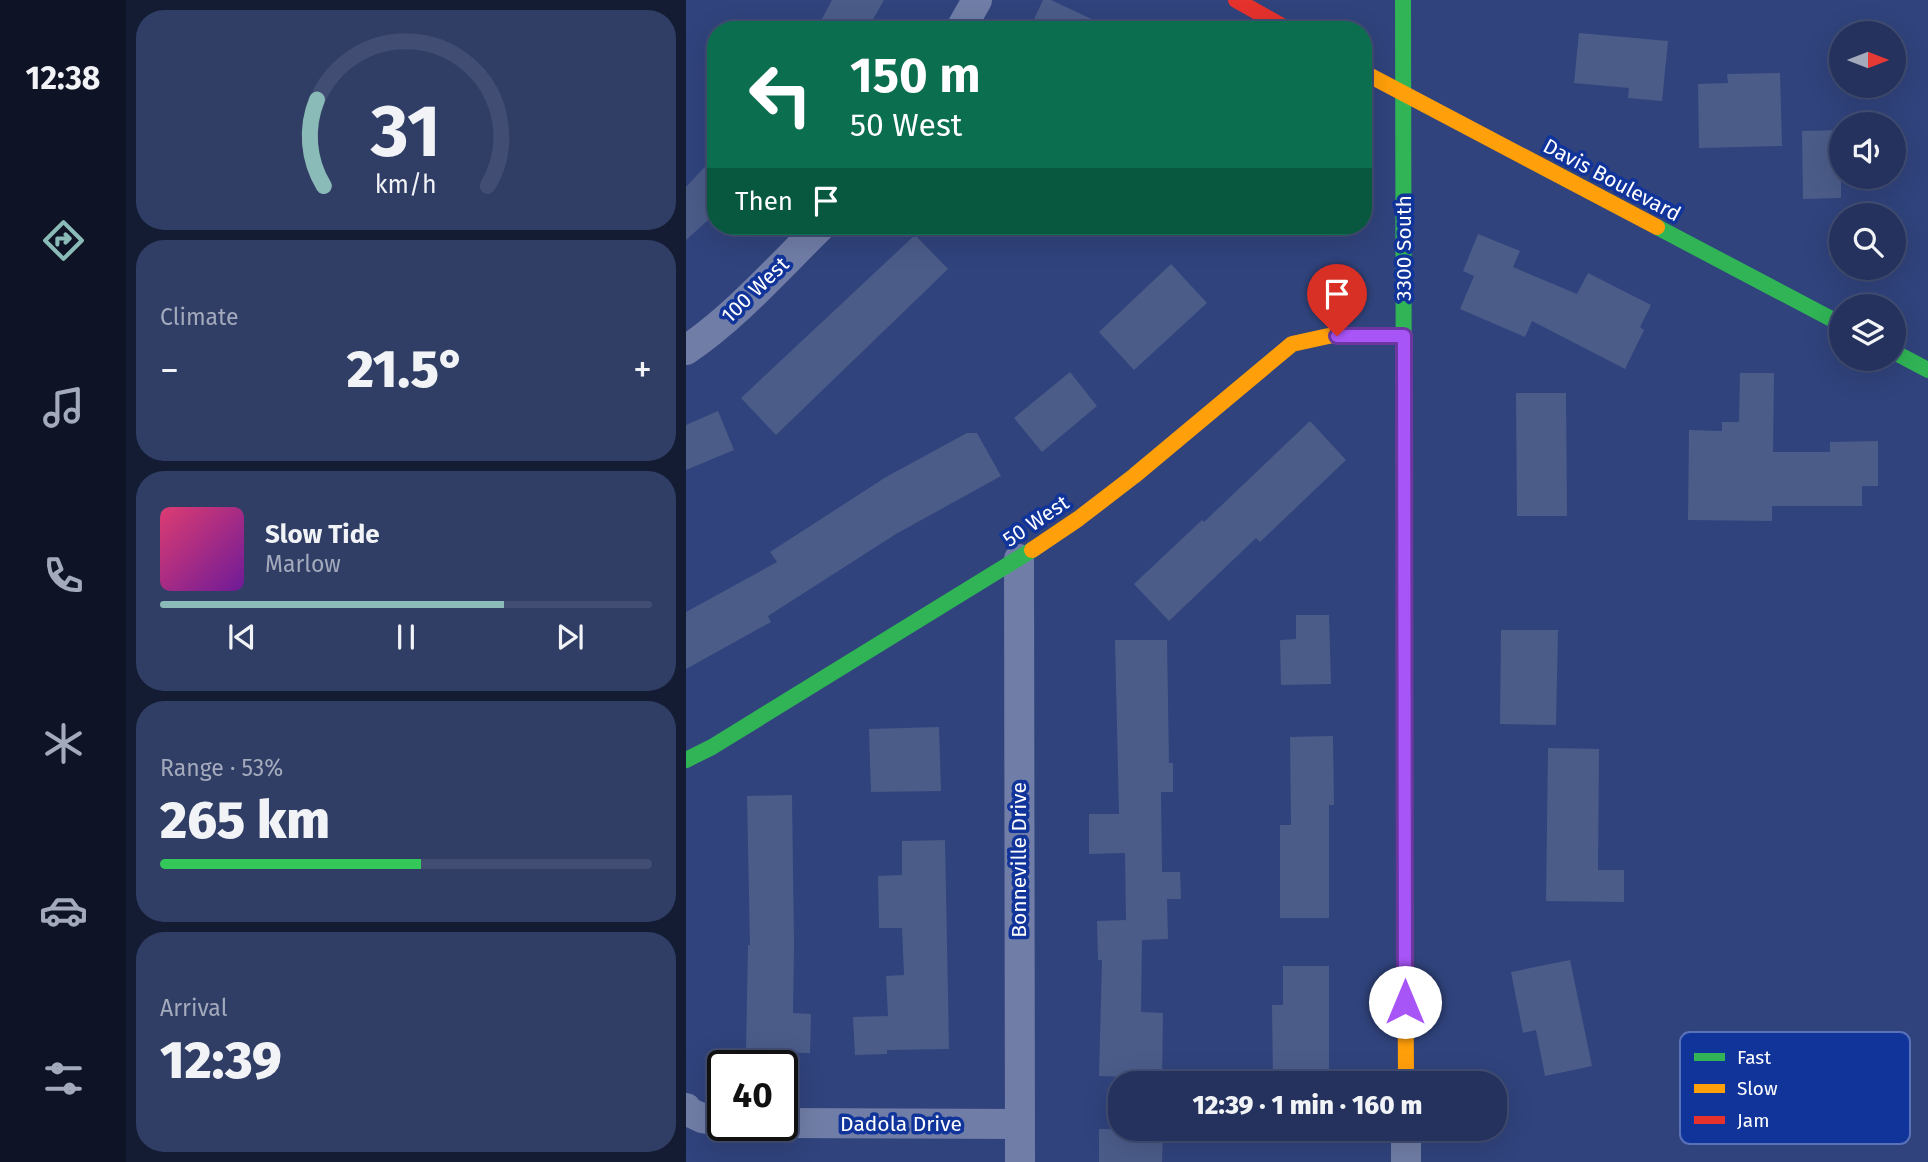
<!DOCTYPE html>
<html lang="en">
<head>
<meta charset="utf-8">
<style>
	body { margin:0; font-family:"Fira Sans",sans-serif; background:#303e66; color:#f1f3f6; height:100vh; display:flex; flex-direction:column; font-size:26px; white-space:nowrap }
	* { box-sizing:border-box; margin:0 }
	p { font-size:23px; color:#a3aabc }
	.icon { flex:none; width:38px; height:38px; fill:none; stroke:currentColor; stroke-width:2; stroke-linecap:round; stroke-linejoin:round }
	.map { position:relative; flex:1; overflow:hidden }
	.drawer { display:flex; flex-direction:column; gap:10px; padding:10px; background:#141c33; width:560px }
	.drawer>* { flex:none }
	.top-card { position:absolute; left:21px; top:21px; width:665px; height:214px; border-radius:28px; box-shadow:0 7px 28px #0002,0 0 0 2px #414d72; background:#0b6e4f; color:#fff; overflow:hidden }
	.needle { width:46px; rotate:90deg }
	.controls { position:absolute; left:1143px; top:21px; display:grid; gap:14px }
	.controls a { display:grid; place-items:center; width:77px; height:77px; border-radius:50%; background:#24325d; box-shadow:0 7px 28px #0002,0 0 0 2px #414d72; font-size:35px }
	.speed { position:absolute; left:21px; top:1050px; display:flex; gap:14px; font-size:35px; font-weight:700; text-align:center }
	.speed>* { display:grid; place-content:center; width:91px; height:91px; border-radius:50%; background:#24325d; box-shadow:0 7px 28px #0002,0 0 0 2px #414d72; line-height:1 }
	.speed .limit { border:4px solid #111; border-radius:10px; background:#fff; color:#111 }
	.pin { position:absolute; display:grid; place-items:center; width:60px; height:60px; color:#fff; margin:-72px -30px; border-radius:50% 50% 50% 0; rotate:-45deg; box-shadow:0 0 7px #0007 }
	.pin .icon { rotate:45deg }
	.me { position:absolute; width:77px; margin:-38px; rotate:0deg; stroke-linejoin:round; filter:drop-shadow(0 0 5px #0008) }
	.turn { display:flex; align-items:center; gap:24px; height:147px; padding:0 28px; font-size:32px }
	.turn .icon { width:91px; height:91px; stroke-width:2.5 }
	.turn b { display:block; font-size:49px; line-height:60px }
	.then { display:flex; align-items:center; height:66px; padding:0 28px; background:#0003; gap:14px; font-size:26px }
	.big { font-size:52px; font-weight:800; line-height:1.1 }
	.drawer .tile { flex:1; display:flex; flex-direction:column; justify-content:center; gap:10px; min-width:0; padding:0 24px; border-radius:28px; background:#303e66 }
	.drawer .dial { align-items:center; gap:0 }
	.dial svg { height:182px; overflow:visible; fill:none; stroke:#414d72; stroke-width:7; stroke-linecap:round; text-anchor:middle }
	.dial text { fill:#f1f3f6; stroke:none }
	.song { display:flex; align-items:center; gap:21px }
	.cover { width:84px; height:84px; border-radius:10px; background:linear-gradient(135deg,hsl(340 70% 55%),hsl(280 70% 35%)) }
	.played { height:7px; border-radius:4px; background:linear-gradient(90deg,#8bbbb9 70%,#414d72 70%) }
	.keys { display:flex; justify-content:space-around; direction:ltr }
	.heat { display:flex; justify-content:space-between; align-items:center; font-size:38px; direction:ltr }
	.charge { height:10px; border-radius:5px; background:linear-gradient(90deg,#34c759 53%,#414d72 0) }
	.trip { position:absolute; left:422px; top:1071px; width:399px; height:70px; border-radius:28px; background:#24325d; box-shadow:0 7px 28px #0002,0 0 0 2px #414d72; font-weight:800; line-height:70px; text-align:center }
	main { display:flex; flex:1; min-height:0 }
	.dock { display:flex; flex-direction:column; width:126px; justify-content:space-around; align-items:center; background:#0e1425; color:#a3aabc }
	.dock .icon { width:49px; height:49px }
	.dock .current { color:#8bbbb9 }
	.dock b { font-size:32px; color:#f1f3f6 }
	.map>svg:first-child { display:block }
</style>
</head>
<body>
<main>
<nav class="dock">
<b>12:38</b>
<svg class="icon current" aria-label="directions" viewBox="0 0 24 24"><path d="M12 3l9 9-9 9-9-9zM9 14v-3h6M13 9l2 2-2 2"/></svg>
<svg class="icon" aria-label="music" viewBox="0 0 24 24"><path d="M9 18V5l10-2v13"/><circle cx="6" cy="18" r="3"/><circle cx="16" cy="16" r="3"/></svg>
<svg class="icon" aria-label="phone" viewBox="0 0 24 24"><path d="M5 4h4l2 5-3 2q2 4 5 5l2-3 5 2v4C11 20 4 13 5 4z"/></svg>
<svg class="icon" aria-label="climate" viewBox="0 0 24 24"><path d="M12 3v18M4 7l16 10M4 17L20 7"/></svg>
<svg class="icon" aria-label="car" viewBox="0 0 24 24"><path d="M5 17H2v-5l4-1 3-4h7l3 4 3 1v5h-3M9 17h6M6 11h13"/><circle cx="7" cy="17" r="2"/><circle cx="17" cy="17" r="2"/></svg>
<svg class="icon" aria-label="filters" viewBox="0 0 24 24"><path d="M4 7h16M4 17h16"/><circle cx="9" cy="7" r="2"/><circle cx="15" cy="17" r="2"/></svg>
</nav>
<section class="drawer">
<div class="tile dial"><svg viewBox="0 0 100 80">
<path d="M14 69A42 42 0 1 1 86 69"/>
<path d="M14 69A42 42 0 0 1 11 31" stroke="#8bbbb9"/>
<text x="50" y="56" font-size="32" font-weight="700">31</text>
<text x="50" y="72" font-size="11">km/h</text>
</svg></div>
<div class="tile"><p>Climate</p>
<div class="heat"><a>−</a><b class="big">21.5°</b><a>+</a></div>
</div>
<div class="tile">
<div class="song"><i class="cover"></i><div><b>Slow Tide</b><p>Marlow</p></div></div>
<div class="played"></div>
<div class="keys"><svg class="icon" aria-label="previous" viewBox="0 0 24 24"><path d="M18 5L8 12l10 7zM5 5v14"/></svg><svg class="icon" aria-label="pause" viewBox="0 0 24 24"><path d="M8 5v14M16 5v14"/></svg><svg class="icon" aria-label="next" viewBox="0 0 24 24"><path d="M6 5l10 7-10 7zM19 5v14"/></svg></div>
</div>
<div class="tile"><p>Range · 53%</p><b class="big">265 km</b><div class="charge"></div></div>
<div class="tile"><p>Arrival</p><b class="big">12:39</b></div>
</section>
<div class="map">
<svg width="1242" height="1162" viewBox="0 0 1242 1162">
	<rect width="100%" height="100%" fill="#30437c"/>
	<path fill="#4b5c89" d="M146,0H198L181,30H130Z
		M357,0H365L429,30H343Z
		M893,33L982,41L976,101L942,98L943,88L888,83Z
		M1094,73L1096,146L1013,148L1012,84L1042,83L1041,74Z
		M1155,130V198L1117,199L1116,131Z
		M30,155V213L0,240V187Z
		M792,234L834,251L827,267L891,294L902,273L965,305L954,327L958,330L939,369L846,321L839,337L774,309L788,276L777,271Z
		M229,235L262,269L90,435L55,398Z
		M485,264L521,303L448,370L413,332Z
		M384,372L411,406L356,452L328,418Z
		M1054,373H1088L1087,452H1144V442L1192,441V486H1176V506H1086V521L1002,520L1003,430L1036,431V422H1053Z
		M830,393H880L881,516H831Z
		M32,411L48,450L0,470V425Z
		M624,421L660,460L574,542L570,538L483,621L448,584L516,520L518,522Z
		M281,433H291L315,476L210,534L82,616L85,622L0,669V612L91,562L84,552L200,477Z
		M610,615H643L645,684L595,685L594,640L610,639Z
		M815,630H872L870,725L814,724Z
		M429,640H481L483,763H487V792H475L476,872H494L495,899H481L482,939L456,940L455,1012L477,1013L476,1078L413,1076L416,960H412L411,921L440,920L439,853L403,854V814H433Z
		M253,727L255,791L185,792L183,729Z
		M647,736L648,805H643V918H594V825H605L604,737Z
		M862,748L913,749L912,870H938V902L860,901Z
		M106,795L108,944L107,1013L125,1014L124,1053L60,1052L62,945H64L61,796Z
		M259,840L263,1049L201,1050V1054L169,1055L167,1017L202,1016L200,976L218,975L216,928H193L192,876L216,875V841Z
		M884,960L906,1066L859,1076L850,1030L837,1033L825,972Z
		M597,966H643V1083H587L586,1005H597Z
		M413,1129H460V1135L477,1136L476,1162H413Z"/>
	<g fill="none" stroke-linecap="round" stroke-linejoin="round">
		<path stroke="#707da6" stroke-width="30" d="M274,30L291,0
			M0,350C49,317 93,267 135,226
			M333,559L334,1162
			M0,1108L1,1111L16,1118L37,1122
			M96,1123L334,1124
			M720,1129V1162"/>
		<path stroke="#30b455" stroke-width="16" d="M717,0L718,510
			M971,227L1155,324
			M1208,352L1242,370
			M0,760L26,747L346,550"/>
		<path stroke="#ff9f0a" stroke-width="16" d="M677,72L971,227
			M346,550L392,519L448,476L606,344L647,335L718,336
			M719,863L720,1083"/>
		<path stroke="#e5322d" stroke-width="16" d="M550,0L603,30
			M718,510L719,863"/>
	</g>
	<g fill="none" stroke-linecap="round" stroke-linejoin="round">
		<defs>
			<path id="route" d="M651,336H718L719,1002"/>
		</defs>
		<use href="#route" stroke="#6d37a1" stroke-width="18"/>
		<use href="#route" stroke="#a855f7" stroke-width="12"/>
	</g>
	<g text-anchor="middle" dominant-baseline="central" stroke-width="7" stroke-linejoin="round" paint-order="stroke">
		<g font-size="21" fill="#fff" stroke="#11349b">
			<text transform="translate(926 180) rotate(28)">Davis Boulevard</text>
			<text transform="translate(718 248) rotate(-90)">3300 South</text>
			<text transform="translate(69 290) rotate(-44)">100 West</text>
			<text transform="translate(350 521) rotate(-34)">50 West</text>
			<text transform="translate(333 860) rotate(-90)">Bonneville Drive</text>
			<text x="215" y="1124">Dadola Drive</text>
		</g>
	</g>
	<rect x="994" y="1032" width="230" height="112" rx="10" fill="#11349b" stroke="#5871b9" stroke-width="2"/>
	<rect x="1008" y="1053" width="31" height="8" fill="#30b455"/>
	<rect x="1008" y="1084" width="31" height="9" fill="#ff9f0a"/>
	<rect x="1008" y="1116" width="31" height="8" fill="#e5322d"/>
	<g font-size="19" fill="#fff">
		<text x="1051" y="1064">Fast</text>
		<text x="1051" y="1095">Slow</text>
		<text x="1051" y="1127">Jam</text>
	</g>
</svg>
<div class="controls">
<a><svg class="needle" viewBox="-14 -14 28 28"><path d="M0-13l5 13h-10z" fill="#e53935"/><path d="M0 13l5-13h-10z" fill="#a3aabc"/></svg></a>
<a><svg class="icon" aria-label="sound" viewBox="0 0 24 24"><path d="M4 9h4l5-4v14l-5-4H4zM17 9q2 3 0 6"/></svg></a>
<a><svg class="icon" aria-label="search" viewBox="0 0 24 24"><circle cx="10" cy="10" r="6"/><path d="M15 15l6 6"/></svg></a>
<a><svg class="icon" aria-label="layers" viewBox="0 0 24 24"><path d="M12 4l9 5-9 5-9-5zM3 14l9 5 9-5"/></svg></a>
</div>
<div class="speed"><div class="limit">40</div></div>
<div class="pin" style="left:651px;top:336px;background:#d93025"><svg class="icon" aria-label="arrive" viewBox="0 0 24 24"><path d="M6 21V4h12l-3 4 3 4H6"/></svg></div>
<svg class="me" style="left:719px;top:1002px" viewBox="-20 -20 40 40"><circle r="19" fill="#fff"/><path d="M0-13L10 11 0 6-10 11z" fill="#a855f7"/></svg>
<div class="trip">12:39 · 1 min · 160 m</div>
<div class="top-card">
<div class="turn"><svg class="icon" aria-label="left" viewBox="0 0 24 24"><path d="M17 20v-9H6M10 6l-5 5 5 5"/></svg><div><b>150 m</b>50 West</div></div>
<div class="then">Then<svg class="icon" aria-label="arrive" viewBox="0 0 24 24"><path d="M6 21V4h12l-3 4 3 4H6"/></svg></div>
</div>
</div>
</main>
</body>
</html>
